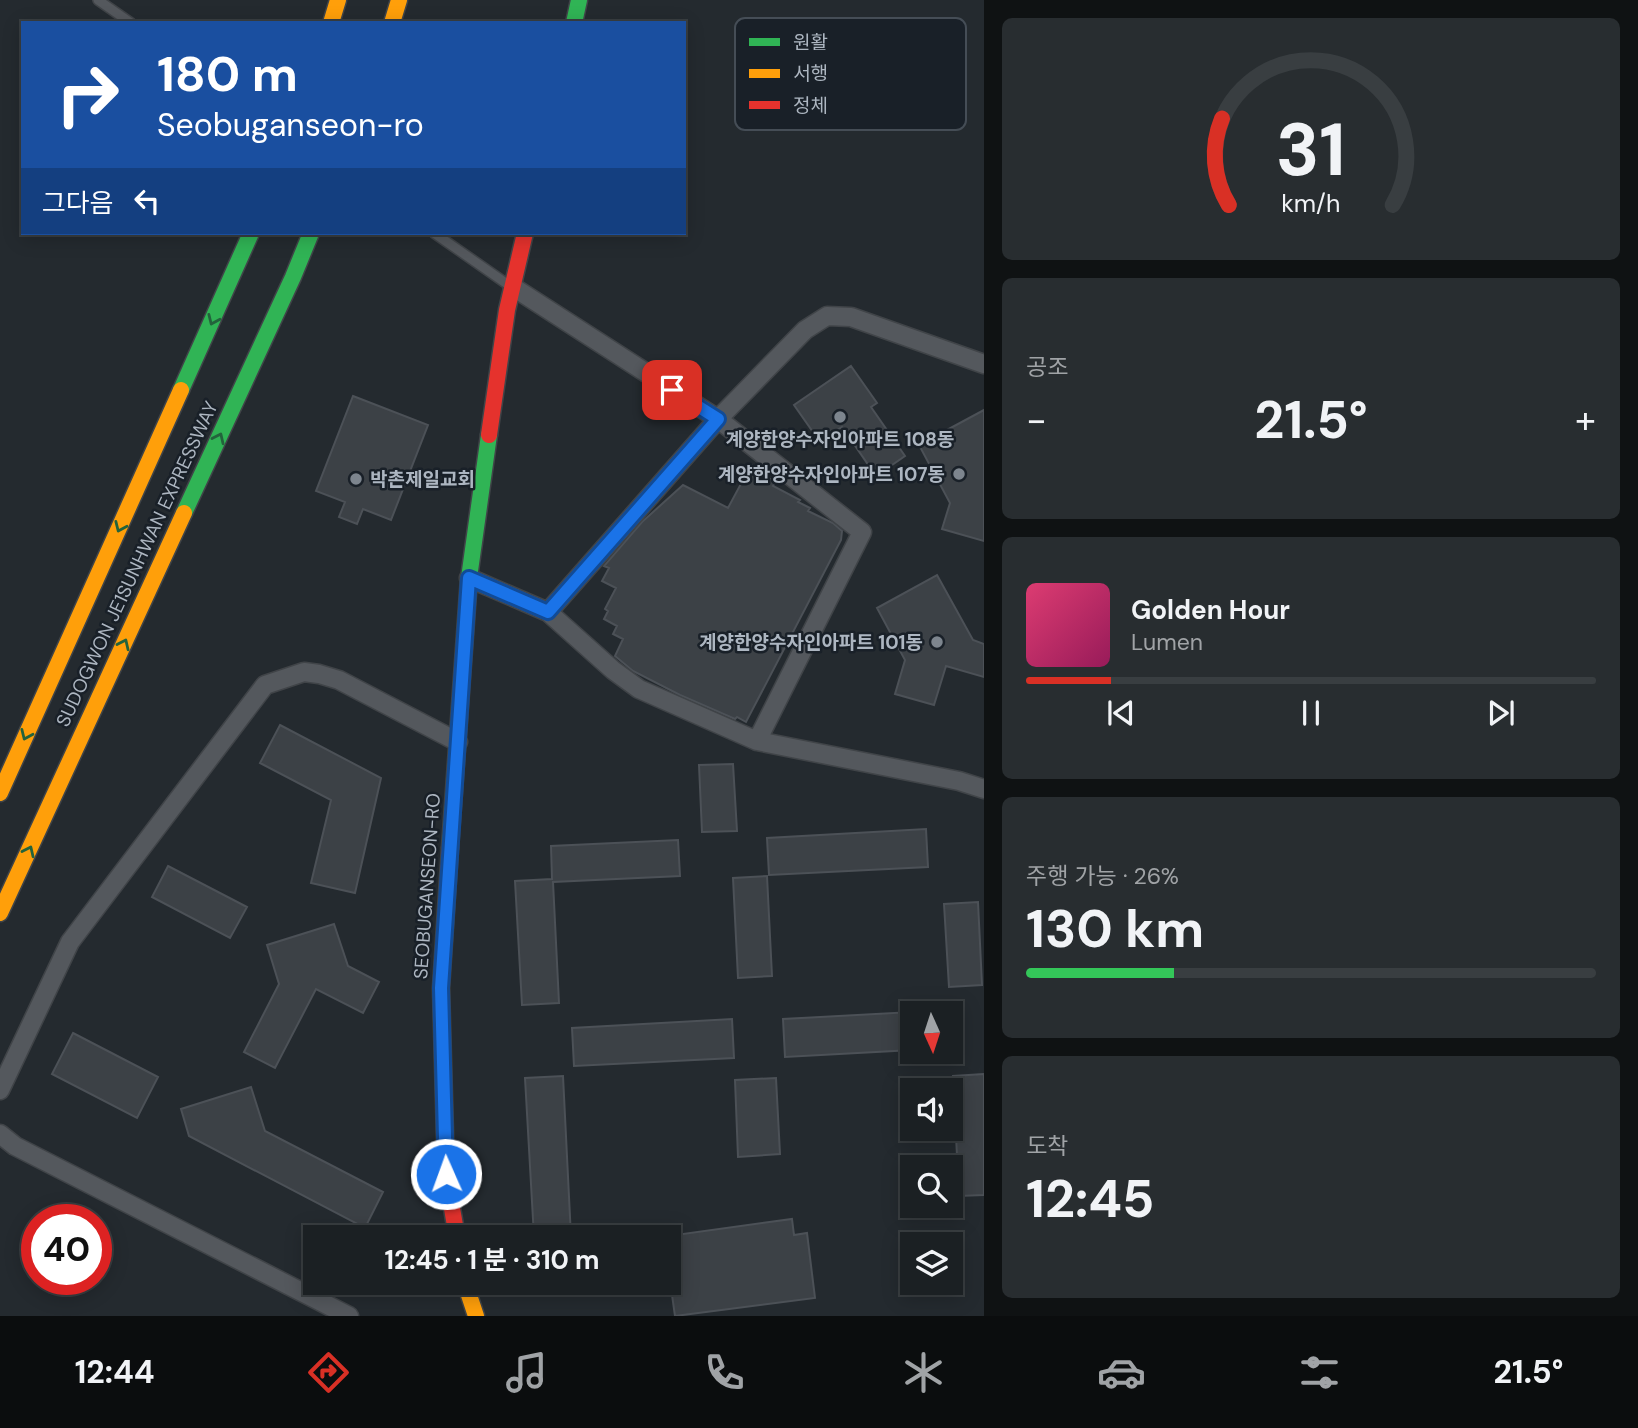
<!DOCTYPE html>
<html lang="ko">
<head>
<meta charset="utf-8">
<style>
	body { margin:0; font-family:"DM Sans","Noto Sans KR",sans-serif; background:#282d30; color:#f1f3f6; height:100vh; display:flex; flex-direction:column; font-size:26px; white-space:nowrap }
	* { box-sizing:border-box; margin:0 }
	p { font-size:23px; color:#a0a3a6 }
	.icon { flex:none; width:38px; height:38px; fill:none; stroke:currentColor; stroke-width:2; stroke-linecap:round; stroke-linejoin:round }
	.map { position:relative; flex:1; overflow:hidden }
	.details { display:flex; flex-direction:column; gap:18px; padding:18px; background:#0f1213; width:654px }
	.details>* { flex:none }
	.hud { position:absolute; left:21px; top:21px; width:665px; height:214px; border-radius:0px; box-shadow:0 4px 18px #0003,0 0 0 2px #393e41; background:#1a4fa0; color:#fff; overflow:hidden }
	.needle { width:46px; rotate:177deg }
	.fabs { position:absolute; left:900px; top:1001px; display:grid; gap:14px }
	.fabs a { display:grid; place-items:center; width:63px; height:63px; border-radius:0px; background:#1b2023; box-shadow:0 4px 18px #0003,0 0 0 2px #393e41; font-size:35px }
	.speed { position:absolute; left:21px; top:1204px; display:flex; gap:14px; font-size:35px; font-weight:700; text-align:center }
	.speed>* { display:grid; place-content:center; width:91px; height:91px; border-radius:50%; background:#1b2023; box-shadow:0 4px 18px #0003,0 0 0 2px #393e41; line-height:1 }
	.speed .limit { border:10px solid #d22; background:#fff; color:#111 }
	.pin { position:absolute; display:grid; place-items:center; width:60px; height:60px; color:#fff; margin:-30px; border-radius:14px; box-shadow:0 4px 10px #0006 }
	.me { position:absolute; width:77px; margin:-38px; rotate:358deg; stroke-linejoin:round; filter:drop-shadow(0 0 5px #0008) }
	.turn { display:flex; align-items:center; gap:24px; height:147px; padding:0 21px; font-size:32px }
	.turn .icon { width:91px; height:91px; stroke-width:2.5 }
	.turn b { display:block; font-size:49px; line-height:60px }
	.then { display:flex; align-items:center; height:66px; padding:0 21px; background:#0003; gap:14px; font-size:26px }
	.big { font-size:52px; font-weight:700; line-height:1.1 }
	.details .tile { flex:1; display:flex; flex-direction:column; justify-content:center; gap:10px; min-width:0; padding:0 24px; border-radius:10px; background:#282d30 }
	.details .dial { align-items:center; gap:0 }
	.dial svg { height:182px; overflow:visible; fill:none; stroke:#393e41; stroke-width:7; stroke-linecap:round; text-anchor:middle }
	.dial text { fill:#f1f3f6; stroke:none }
	.song { display:flex; align-items:center; gap:21px }
	.cover { width:84px; height:84px; border-radius:10px; background:linear-gradient(135deg,hsl(340 70% 55%),hsl(330 70% 35%)) }
	.played { height:7px; border-radius:4px; background:linear-gradient(90deg,#d93025 15%,#393e41 15%) }
	.keys { display:flex; justify-content:space-around; direction:ltr }
	.heat { display:flex; justify-content:space-between; align-items:center; font-size:38px; direction:ltr }
	.charge { height:10px; border-radius:5px; background:linear-gradient(90deg,#34c759 26%,#393e41 0) }
	.trip { position:absolute; left:303px; top:1225px; width:378px; height:70px; border-radius:0px; background:#1b2023; box-shadow:0 4px 18px #0003,0 0 0 2px #393e41; font-weight:700; line-height:70px; text-align:center }
	.tabs { display:flex; height:112px; justify-content:space-around; align-items:center; background:#0b0d0e; color:#a0a3a6 }
	.tabs .icon { width:49px; height:49px }
	.tabs .active { color:#d93025 }
	.tabs b { font-size:32px; color:#f1f3f6 }
	main { display:flex; flex:1; min-height:0 }
	.map>svg:first-child { display:block }
</style>
</head>
<body>
<main>
<div class="map">
<svg width="984" height="1316" viewBox="0 0 984 1316">
	<rect width="100%" height="100%" fill="#242a2f"/>
	<path fill="#3c4146" stroke="#4c5157" stroke-width="2" d="M851,366L877,403L871,407L905,456L876,476L842,427L820,442L794,405Z
		M353,396L428,425L391,520L363,509L357,524L339,517L345,502L316,491Z
		M984,410V541L942,529L950,503L919,445Z
		M751,465L766,473L764,476L776,482L773,486L800,500L798,502L810,508L808,511L833,523L842,531L841,540L746,722L737,717L735,719L680,695L633,671L615,656L623,639L613,634L617,626L604,619L608,611L605,609L616,588L602,581L609,568L604,566L642,522L683,485L728,508Z
		M937,575L973,640L984,644V677L946,666L934,705L895,694L905,660L877,608Z
		M280,725L381,778L355,893L311,883L331,800L260,763Z
		M733,764L737,831L702,832L699,765Z
		M926,829L928,867L769,875L767,838Z
		M678,840L680,876L553,882L559,1003L522,1005L515,881L552,879L551,846Z
		M168,866L247,907L230,938L152,897Z
		M767,876L772,976L738,978L733,878Z
		M978,902L982,985L949,987L944,904Z
		M334,924L348,966L379,982L363,1013L316,989L275,1068L244,1052L279,984L267,945Z
		M912,1012V1050L785,1057L783,1019Z
		M732,1019L734,1058L574,1066L572,1028Z
		M73,1033L158,1077L137,1118L52,1074Z
		M984,1074V1195L959,1196L953,1076Z
		M563,1076L571,1237H534L525,1078Z
		M776,1078L780,1154L738,1157L735,1080Z
		M251,1087L265,1131L383,1192L365,1228L189,1136L181,1109Z
		M792,1219L794,1235L807,1233L815,1298L675,1316L668,1267V1236Z"/>
	<g fill="none" stroke-linecap="round" stroke-linejoin="round">
		<defs>
			<path id="lane" d="M98,0L131,23
				M434,233L510,286"/>
			<path id="street" d="M513,287L718,419L862,532L757,741
				M469,578L548,612L613,670L639,689L757,741L959,781L984,789
				M548,612L718,419L805,330L827,316L851,317L984,364
				M0,1090L70,942L265,685L304,672L319,674L339,680L458,742
				M0,1134L15,1146L349,1316"/>
			<path id="fast" d="M574,23L579,0
				M181,390L251,233
				M184,513L293,277L311,233
				M450,848L469,578L489,435"/>
			<path id="slow" d="M331,23L338,0
				M392,23L399,0
				M0,793L181,390
				M0,913L184,513
				M465,1283L476,1316"/>
			<path id="jam" d="M489,435L507,310L525,233
				M450,848L441,988L446,1174L457,1237"/>
		</defs>
		<use href="#lane" stroke="#404448" stroke-width="12"/>
		<use href="#street" stroke="#404448" stroke-width="21"/>
		<use href="#fast" stroke="#404448" stroke-width="19"/>
		<use href="#slow" stroke="#404448" stroke-width="19"/>
		<use href="#jam" stroke="#404448" stroke-width="19"/>
		<use href="#lane" stroke="#54585d" stroke-width="9"/>
		<use href="#street" stroke="#54585d" stroke-width="18"/>
		<use href="#fast" stroke="#30b455" stroke-width="16"/>
		<use href="#slow" stroke="#ff9f0a" stroke-width="16"/>
		<use href="#jam" stroke="#e5322d" stroke-width="16"/>
	</g>
	<defs><path id="oneway-chevron" d="M-2-3.5L2.5 0L-2 3.5" fill="none" stroke-width="1.6" stroke-linecap="round" stroke-linejoin="round" transform="scale(1.75)"/></defs>
	<g stroke="#23633c">
		<use href="#oneway-chevron" transform="translate(213 320) rotate(114)"/>
		<use href="#oneway-chevron" transform="translate(219 438) rotate(-65)"/>
		<use href="#oneway-chevron" transform="translate(120 527) rotate(114)"/>
		<use href="#oneway-chevron" transform="translate(124 644) rotate(-65)"/>
		<use href="#oneway-chevron" transform="translate(26 735) rotate(114)"/>
		<use href="#oneway-chevron" transform="translate(29 851) rotate(-65)"/>
	</g>
	<g fill="none" stroke-linecap="round" stroke-linejoin="round">
		<defs>
			<path id="route" d="M446,1174L441,988L469,578L548,612L718,419L672,390"/>
		</defs>
		<use href="#route" stroke="#114b97" stroke-width="18"/>
		<use href="#route" stroke="#1a73e8" stroke-width="12"/>
	</g>
	<g fill="#7d858e" stroke="#192028" stroke-width="2.5">
		<circle cx="840" cy="417" r="7"/>
		<circle cx="959" cy="474" r="7"/>
		<circle cx="356" cy="479" r="7"/>
		<circle cx="937" cy="642" r="7"/>
	</g>
	<g text-anchor="middle" dominant-baseline="central" stroke-width="5" stroke-linejoin="round" paint-order="stroke">
		<g font-size="19" font-weight="bold" fill="#adb6c1" stroke="#192028" text-anchor="end">
			<text x="840" y="439" text-anchor="middle">계양한양수자인아파트 108동</text>
			<text x="945" y="474">계양한양수자인아파트 107동</text>
			<text x="370" y="479" text-anchor="start">박촌제일교회</text>
			<text x="923" y="642">계양한양수자인아파트 101동</text>
		</g>
		<g font-size="19" fill="#adb6c1" stroke="#192028">
			<text transform="translate(137 564) rotate(-65)">SUDOGWON JE1SUNHWAN EXPRESSWAY</text>
			<text transform="translate(427 886) rotate(-86)">SEOBUGANSEON-RO</text>
		</g>
	</g>
	<rect x="735" y="18" width="231" height="112" rx="10" fill="#192028" stroke="#454d56" stroke-width="2"/>
	<rect x="749" y="38" width="31" height="8" fill="#30b455"/>
	<rect x="749" y="69" width="31" height="9" fill="#ff9f0a"/>
	<rect x="749" y="101" width="31" height="8" fill="#e5322d"/>
	<g font-size="19" fill="#adb6c1">
		<text x="793" y="49">원활</text>
		<text x="793" y="80">서행</text>
		<text x="793" y="112">정체</text>
	</g>
</svg>
<div class="fabs">
<a><svg class="needle" viewBox="-14 -14 28 28"><path d="M0-13l5 13h-10z" fill="#e53935"/><path d="M0 13l5-13h-10z" fill="#a0a3a6"/></svg></a>
<a><svg class="icon" aria-label="sound" viewBox="0 0 24 24"><path d="M4 9h4l5-4v14l-5-4H4zM17 9q2 3 0 6"/></svg></a>
<a><svg class="icon" aria-label="search" viewBox="0 0 24 24"><circle cx="10" cy="10" r="6"/><path d="M15 15l6 6"/></svg></a>
<a><svg class="icon" aria-label="layers" viewBox="0 0 24 24"><path d="M12 4l9 5-9 5-9-5zM3 14l9 5 9-5"/></svg></a>
</div>
<div class="speed"><div class="limit">40</div></div>
<div class="pin" style="left:672px;top:390px;background:#d93025"><svg class="icon" aria-label="arrive" viewBox="0 0 24 24"><path d="M6 21V4h12l-3 4 3 4H6"/></svg></div>
<svg class="me" style="left:446px;top:1174px" viewBox="-20 -20 40 40"><circle r="17" fill="#1a73e8" stroke="#fff" stroke-width="3"/><path d="M0-11L8 9 0 5-8 9z" fill="#fff"/></svg>
<div class="trip">12:45 · 1 분 · 310 m</div>
<div class="hud">
<div class="turn"><svg class="icon" aria-label="right" viewBox="0 0 24 24"><path d="M7 20v-9h11M14 6l5 5-5 5"/></svg><div><b>180 m</b>Seobuganseon-ro</div></div>
<div class="then">그다음<svg class="icon" aria-label="left" viewBox="0 0 24 24"><path d="M17 20v-9H6M10 6l-5 5 5 5"/></svg></div>
</div>
</div>
<section class="details">
<div class="tile dial"><svg viewBox="0 0 100 80">
<path d="M14 69A42 42 0 1 1 86 69"/>
<path d="M14 69A42 42 0 0 1 11 31" stroke="#d93025"/>
<text x="50" y="56" font-size="32" font-weight="700">31</text>
<text x="50" y="72" font-size="11">km/h</text>
</svg></div>
<div class="tile"><p>공조</p>
<div class="heat"><a>−</a><b class="big">21.5°</b><a>+</a></div>
</div>
<div class="tile">
<div class="song"><i class="cover"></i><div><b>Golden Hour</b><p>Lumen</p></div></div>
<div class="played"></div>
<div class="keys"><svg class="icon" aria-label="previous" viewBox="0 0 24 24"><path d="M18 5L8 12l10 7zM5 5v14"/></svg><svg class="icon" aria-label="pause" viewBox="0 0 24 24"><path d="M8 5v14M16 5v14"/></svg><svg class="icon" aria-label="next" viewBox="0 0 24 24"><path d="M6 5l10 7-10 7zM19 5v14"/></svg></div>
</div>
<div class="tile"><p>주행 가능 · 26%</p><b class="big">130 km</b><div class="charge"></div></div>
<div class="tile"><p>도착</p><b class="big">12:45</b></div>
</section>
</main>
<nav class="tabs">
<b>12:44</b>
<svg class="icon active" aria-label="directions" viewBox="0 0 24 24"><path d="M12 3l9 9-9 9-9-9zM9 14v-3h6M13 9l2 2-2 2"/></svg>
<svg class="icon" aria-label="music" viewBox="0 0 24 24"><path d="M9 18V5l10-2v13"/><circle cx="6" cy="18" r="3"/><circle cx="16" cy="16" r="3"/></svg>
<svg class="icon" aria-label="phone" viewBox="0 0 24 24"><path d="M5 4h4l2 5-3 2q2 4 5 5l2-3 5 2v4C11 20 4 13 5 4z"/></svg>
<svg class="icon" aria-label="climate" viewBox="0 0 24 24"><path d="M12 3v18M4 7l16 10M4 17L20 7"/></svg>
<svg class="icon" aria-label="car" viewBox="0 0 24 24"><path d="M5 17H2v-5l4-1 3-4h7l3 4 3 1v5h-3M9 17h6M6 11h13"/><circle cx="7" cy="17" r="2"/><circle cx="17" cy="17" r="2"/></svg>
<svg class="icon" aria-label="filters" viewBox="0 0 24 24"><path d="M4 7h16M4 17h16"/><circle cx="9" cy="7" r="2"/><circle cx="15" cy="17" r="2"/></svg>
<b>21.5°</b>
</nav>
</body>
</html>
